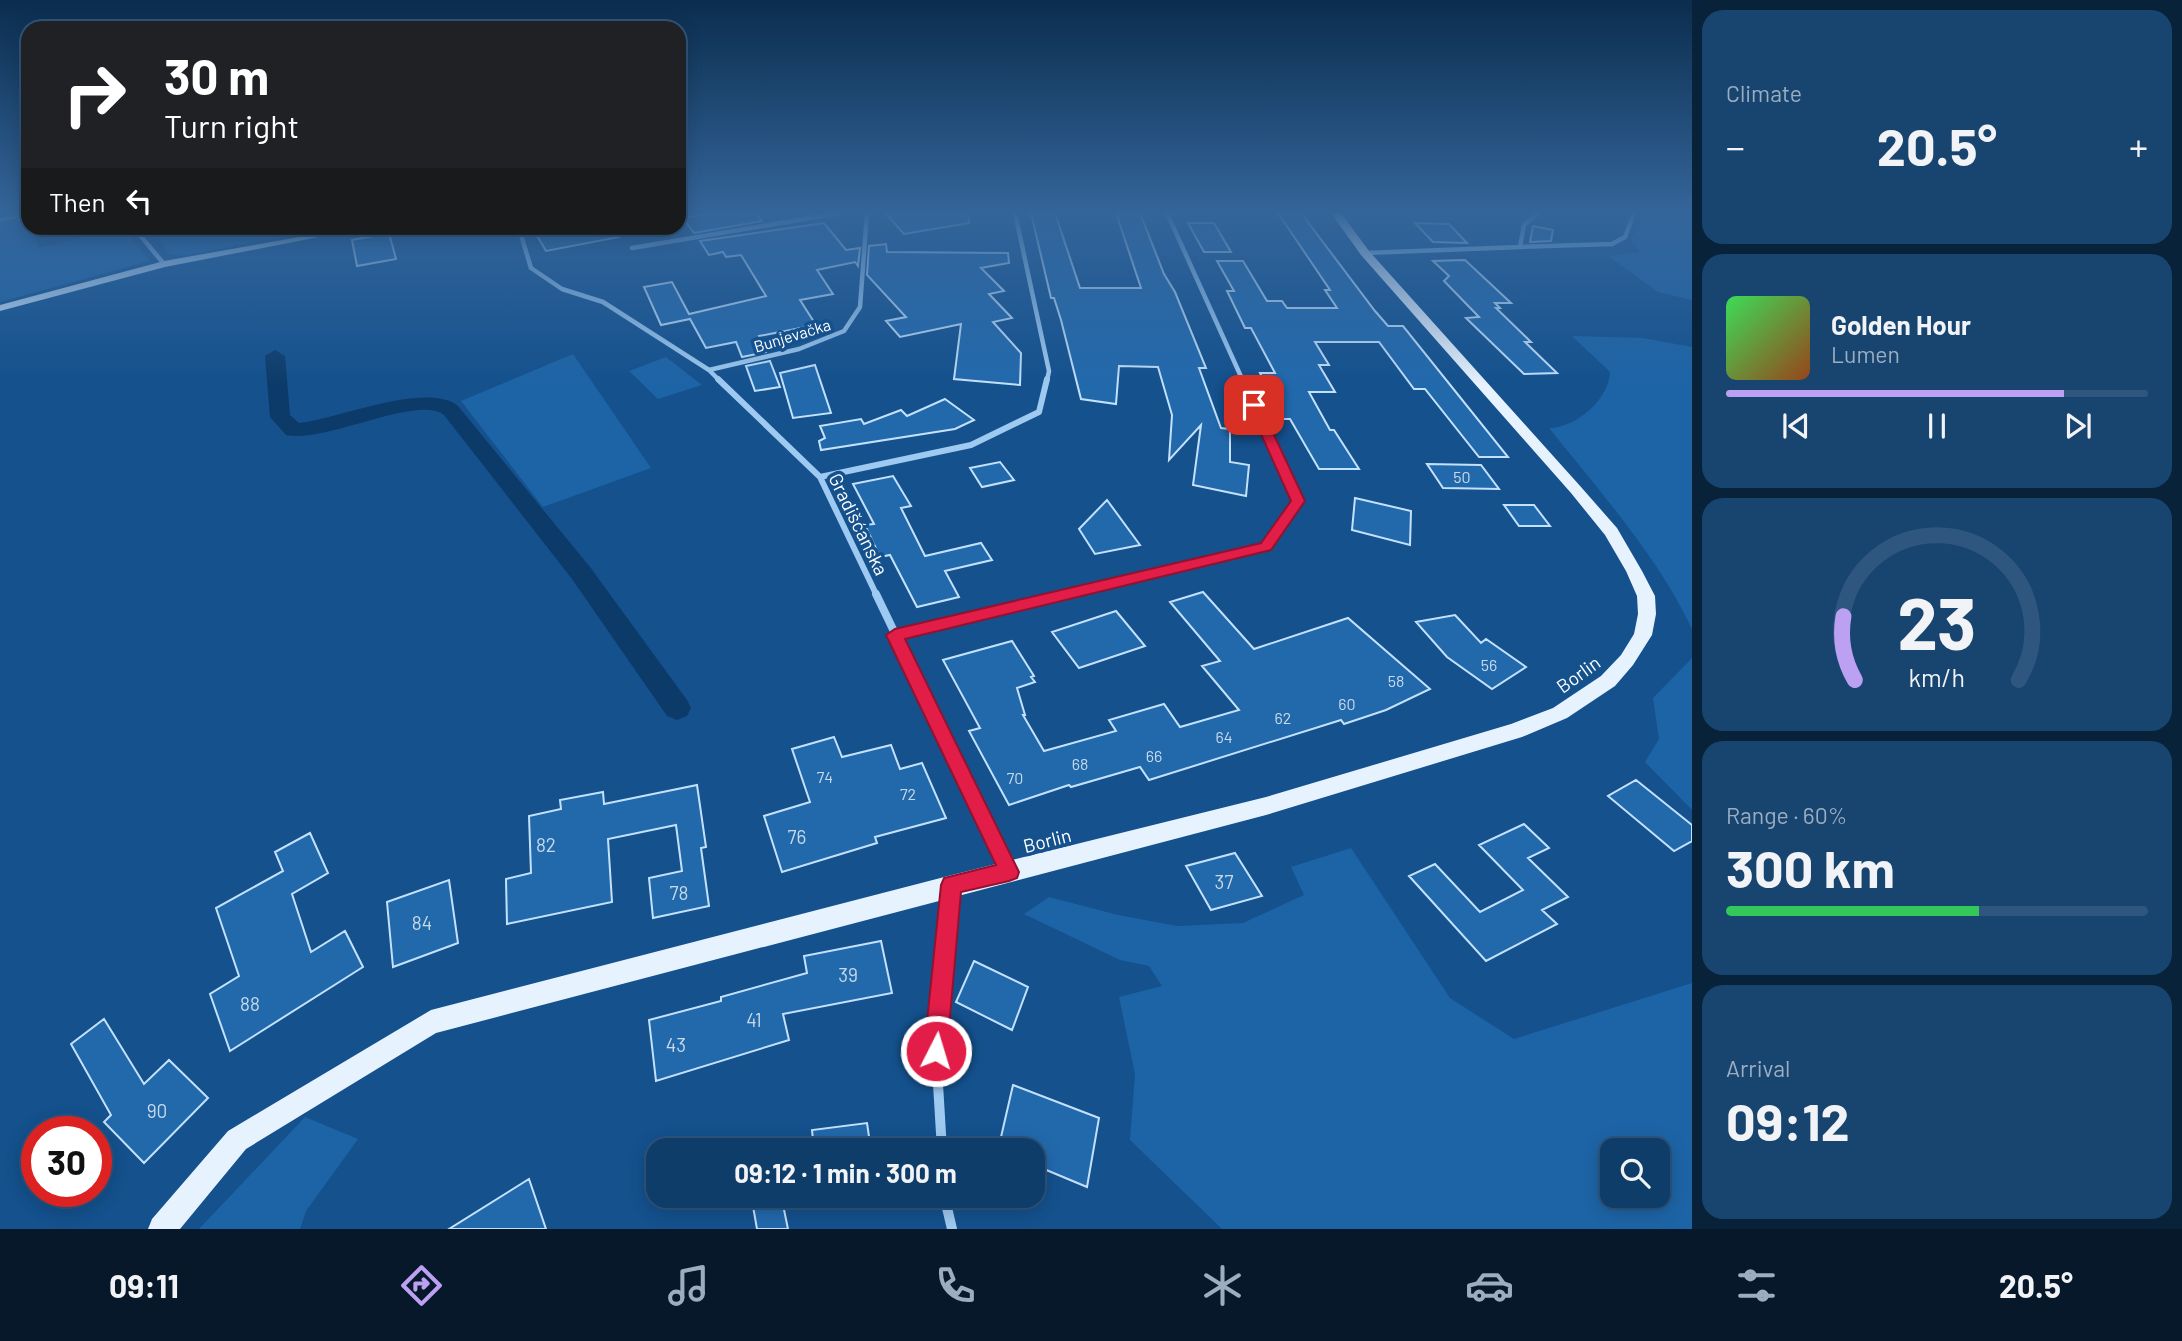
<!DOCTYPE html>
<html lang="en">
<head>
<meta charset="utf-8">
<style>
	body { margin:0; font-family:Barlow,sans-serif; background:#184470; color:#f1f3f6; height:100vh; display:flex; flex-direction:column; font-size:26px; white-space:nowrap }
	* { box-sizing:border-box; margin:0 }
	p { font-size:23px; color:#9baec1 }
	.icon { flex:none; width:38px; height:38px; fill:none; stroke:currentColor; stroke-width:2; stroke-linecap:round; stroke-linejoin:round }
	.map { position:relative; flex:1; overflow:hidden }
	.details { display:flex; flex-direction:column; gap:10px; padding:10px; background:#08223a; width:490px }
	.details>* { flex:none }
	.guide { position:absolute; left:21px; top:21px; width:665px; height:214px; border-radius:21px; box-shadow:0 4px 18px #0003,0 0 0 2px #2f567e; background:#202124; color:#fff; overflow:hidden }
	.buttons { position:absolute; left:1600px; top:1138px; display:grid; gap:14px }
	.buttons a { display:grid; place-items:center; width:70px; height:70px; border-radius:14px; background:#0f3d6a; box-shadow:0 4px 18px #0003,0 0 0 2px #2f567e; font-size:35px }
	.speed { position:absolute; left:21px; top:1116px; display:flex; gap:14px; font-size:35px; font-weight:700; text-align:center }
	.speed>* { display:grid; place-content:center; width:91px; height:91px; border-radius:50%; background:#0f3d6a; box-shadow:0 4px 18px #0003,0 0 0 2px #2f567e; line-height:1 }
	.speed .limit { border:10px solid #d22; background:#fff; color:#111 }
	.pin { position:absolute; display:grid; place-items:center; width:60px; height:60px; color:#fff; margin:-30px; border-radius:14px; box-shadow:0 4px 10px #0006 }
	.me { position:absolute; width:77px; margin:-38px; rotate:5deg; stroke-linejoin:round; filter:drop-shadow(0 0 5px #0008) }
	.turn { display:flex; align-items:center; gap:24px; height:147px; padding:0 28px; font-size:32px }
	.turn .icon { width:91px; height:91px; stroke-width:2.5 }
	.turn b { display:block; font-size:49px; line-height:60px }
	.then { display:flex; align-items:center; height:66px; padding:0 28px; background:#0003; gap:14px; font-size:26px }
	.big { font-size:52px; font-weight:700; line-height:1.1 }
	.details .tile { flex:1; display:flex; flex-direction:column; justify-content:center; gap:10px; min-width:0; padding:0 24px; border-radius:21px; background:#184470 }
	.details .dial { align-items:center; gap:0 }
	.dial svg { height:182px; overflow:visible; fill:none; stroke:#2f567e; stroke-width:7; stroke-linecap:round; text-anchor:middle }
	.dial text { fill:#f1f3f6; stroke:none }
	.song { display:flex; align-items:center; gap:21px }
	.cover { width:84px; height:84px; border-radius:10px; background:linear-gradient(135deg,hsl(130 70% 55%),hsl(20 70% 35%)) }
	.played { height:7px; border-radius:4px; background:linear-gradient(90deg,#bca0f2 80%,#2f567e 80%) }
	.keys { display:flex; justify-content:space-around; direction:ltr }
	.heat { display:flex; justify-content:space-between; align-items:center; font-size:38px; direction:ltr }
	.charge { height:10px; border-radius:5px; background:linear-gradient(90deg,#34c759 60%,#2f567e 0) }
	.trip { position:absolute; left:646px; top:1138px; width:399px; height:70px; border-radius:21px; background:#0f3d6a; box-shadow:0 4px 18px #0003,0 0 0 2px #2f567e; font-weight:700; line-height:70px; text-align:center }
	.tab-bar { display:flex; height:112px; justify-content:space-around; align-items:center; background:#06182a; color:#9baec1 }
	.tab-bar .icon { width:49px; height:49px }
	.tab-bar .active { color:#bca0f2 }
	.tab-bar b { font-size:32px; color:#f1f3f6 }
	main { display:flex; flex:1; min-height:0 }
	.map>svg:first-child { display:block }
</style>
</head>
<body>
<main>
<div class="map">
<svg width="1692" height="1229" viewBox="0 0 1692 1229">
	<rect width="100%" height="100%" fill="#14518d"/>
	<path fill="#1d64a6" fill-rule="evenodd" d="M1645,213H1692V300L1658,292L1608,256L1640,252L1631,239Z
		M24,217L39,248L123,228L150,261L0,302V223Z
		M152,228H303L304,232L184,256L169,254Z
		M1572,336L1643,338L1692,347V629C1657,555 1600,492 1549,428C1575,428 1609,400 1610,372Z
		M573,354L651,468L543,507L461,401Z
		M666,357L702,385L658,399L629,371Z
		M1692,658V810L1645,762L1659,739L1653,698Z
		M1351,848L1450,998L1514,1039L1692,983V1229H1222L1130,1140L1135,1074L1119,997L1162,986L1149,966L1120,960L1024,914L1049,897L1118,915L1177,926L1243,923L1304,895L1291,867ZM1612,1150H1657V1195H1612Z
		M305,1117L358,1139L306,1211L300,1229H199Z"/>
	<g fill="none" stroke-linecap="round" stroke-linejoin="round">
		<path fill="#0d3b69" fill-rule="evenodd" d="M275,350L285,356L290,415L299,423C338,419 427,381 458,406L590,567L687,700L691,708L687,716L677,720L667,716L572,579L444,415C418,394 324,444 286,435L270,417L265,356Z"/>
	</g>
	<path fill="#2269ac" stroke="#c4e1fc" stroke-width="2" d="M712,213H756L762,221L694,233L683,218Z
		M885,213H968L969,223L904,234Z
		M1031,213H1055L1080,288H1141L1116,213H1140L1164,274L1175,292L1206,368H1199L1221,428L1230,429V462L1249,465L1246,496L1193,485L1201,425L1169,460L1172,415L1158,367L1119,366L1116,404L1081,399L1061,320L1054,298H1051Z
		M1278,213H1301L1375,311L1388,326H1403L1508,457H1479L1425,389H1414L1379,342H1315L1329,365H1319L1335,392H1309L1330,430H1334L1359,469H1319L1290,419H1282L1272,399L1260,373H1275L1251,328H1245L1227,291H1234L1217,261H1243L1267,301H1282L1287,308H1337L1325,290H1330Z
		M824,223L846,250L860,248L858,266L855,262L817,270L833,294L800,300L816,325L759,336L766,352L742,357L736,342L706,348L690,319L661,325L644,287L672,282L689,314L766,296L741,255L726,257L723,252L709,255L700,241Z
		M1188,223H1214L1231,252H1204Z
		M1415,223L1449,224L1467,243L1433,242Z
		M1533,226L1553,230L1551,241L1530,242Z
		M568,228H618L619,237L546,251L536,234Z
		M389,233L396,259L357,266L352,240Z
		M886,244L887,252L1008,253L1009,263L981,268L1004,291L989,294L1012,318L993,322L1021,353L1020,385L954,379L961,324L900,337L886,321L906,317L867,275L869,246Z
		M1465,260L1511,303H1495L1500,308H1496L1531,342H1525L1557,373L1524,374L1466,318L1479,317L1444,281L1449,276L1433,261Z
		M770,361L780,387L755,391L746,366Z
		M815,365L831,413L793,418L780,373Z
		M945,399L974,420L955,429L821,450L819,441L825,438L820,426L861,419L864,424L901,410L907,416Z
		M1000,462L1014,480L982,487L970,468Z
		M1427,464L1481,465L1499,489L1443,488Z
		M893,476L911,506L901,508L925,556L981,543L992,560L945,571L959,597L917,607L890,555L880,557L865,525L874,524L853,484Z
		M1355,498L1411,511L1410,545L1352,530Z
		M1107,500L1140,545L1095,554L1079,529Z
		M1504,505H1534L1550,526H1519Z
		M1203,592L1254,649L1348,618L1430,689L1386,710L1344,724L1341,720L1149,780L1140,767L1071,787L1069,785L1009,805L969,731L980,728L943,660L1012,641L1034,676L1031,677L1035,682L1017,688L1025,715H1023L1044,751L1116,731L1109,720L1164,704L1180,727L1239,710L1202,666L1220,661L1170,602Z
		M1116,611L1145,646L1079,668L1052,632Z
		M1455,615L1481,643L1486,639L1526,667L1492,689L1447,657L1416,622Z
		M834,737L842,757L891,745L900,769L922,763L946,818L875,837L877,843L782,872L764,816L810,802L792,749Z
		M1636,780L1692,825V841L1674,851L1608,796Z
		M697,785L706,847L701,848L709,906L653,918L649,878L682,871L676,825L608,839L612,902L507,924L506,879L531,873L529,816L561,809L560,800L603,792L604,804Z
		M1524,824L1549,848L1528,858L1568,897L1542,910L1557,924L1486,961L1409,876L1435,864L1480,912L1523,890L1479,845Z
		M310,833L328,873L292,894L311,952L345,931L363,967L230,1051L210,994L239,976L216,908L283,871L275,852Z
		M1235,853L1262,896L1211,910L1186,866Z
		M449,880L458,943L393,967L387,902Z
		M881,941L892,993L783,1014L789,1040L656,1081L649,1020L721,1001V997L807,973L804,956Z
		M974,961L1028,987L1012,1030L956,1002Z
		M104,1019L144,1084L169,1060L208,1098L144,1163L104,1122L111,1115L71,1044Z
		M1013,1085L1099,1118L1087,1187L1032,1164V1150H998Z
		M867,1123L871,1150H814L812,1130Z
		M529,1179L546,1229H449Z
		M751,1195H781L788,1229H757Z"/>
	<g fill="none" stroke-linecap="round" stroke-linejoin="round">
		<path stroke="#9ec9f0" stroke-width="3.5" d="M0,220L28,214"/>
		<path stroke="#9ec9f0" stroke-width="4.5" d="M1015,213L1049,371L1047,381
			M1167,213L1243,381
			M134,228L164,264
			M519,228L531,268L562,289L603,302L709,370L720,381
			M1520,247L1612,244L1625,237L1634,213
			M632,248L840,213
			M1365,253L1520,247L1524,225L1539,213
			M709,370L799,349L844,331L860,307L867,213"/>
		<path stroke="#9ec9f0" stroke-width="6" d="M718,379L820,477L877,596
			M820,477L971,445L1039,412L1047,379
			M1060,596L1266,547L1298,501L1242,379"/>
		<path stroke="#9ec9f0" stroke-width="8" d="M876,594L1008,868
			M895,635L1067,594"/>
		<path stroke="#9ec9f0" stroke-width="10" d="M942,1150L936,1051L951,889
			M944,1195L952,1229"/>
		<path fill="#cce4fb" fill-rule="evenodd" d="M350,228H365L165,267L0,311V305L164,261Z"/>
		<path fill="#e7f2ff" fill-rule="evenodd" d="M1331,213H1341L1369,251L1581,487L1617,528L1642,571L1655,596L1656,614L1652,635L1633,665L1615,686L1567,718L1522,737L1266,815L436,1033L246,1149L180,1229H148L152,1219L228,1131L431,1010L952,875L1266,797L1511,724L1553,708L1601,676L1621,655L1634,634L1638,614L1637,596L1626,571L1605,535L1571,493L1361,255Z"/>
	</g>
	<linearGradient id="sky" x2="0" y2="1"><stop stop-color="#0b2d4e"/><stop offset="0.55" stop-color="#34659a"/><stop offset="1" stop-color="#34659a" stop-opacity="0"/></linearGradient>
	<rect width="1692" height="385" fill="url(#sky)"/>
	<path fill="#e11d48" stroke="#92132f" stroke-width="2" d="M1254,401L1260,405L1305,501L1271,550L905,639L1019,872L1017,878L1009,881L961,892L947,1051L944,1060L936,1063L928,1060L924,1051L941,885L944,878L996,865L886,635L895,629L1261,543L1291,501L1248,405Z"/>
	<g text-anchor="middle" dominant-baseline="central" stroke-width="7" stroke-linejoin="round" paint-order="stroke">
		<g font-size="16" fill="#fff" stroke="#14518d">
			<text transform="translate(792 335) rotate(-17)">Bunjevačka</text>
		</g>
		<g font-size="16" fill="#c8daea">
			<text x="1462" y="476">50</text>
			<text x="1489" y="664">56</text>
			<text x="1396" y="680">58</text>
			<text x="1347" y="703">60</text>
			<text x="1283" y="717">62</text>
			<text x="1224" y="736">64</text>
			<text x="1154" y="755">66</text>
			<text x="1080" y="763">68</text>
			<text x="825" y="776">74</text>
			<text x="1015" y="777">70</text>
			<text x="908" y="793">72</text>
		</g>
		<g font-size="19" fill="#fff" stroke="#14518d">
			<text transform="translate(859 524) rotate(64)">Gradišćanska</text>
			<text transform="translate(1578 674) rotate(-36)">Borlin</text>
			<text transform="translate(1047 840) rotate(-14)">Borlin</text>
		</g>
		<g font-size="19" fill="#c8daea">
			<text x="797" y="836">76</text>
			<text x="546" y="844">82</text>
			<text x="1224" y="881">37</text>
			<text x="679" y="892">78</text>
			<text x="422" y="922">84</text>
			<text x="848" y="974">39</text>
			<text x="250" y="1003">88</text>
			<text x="754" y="1019">41</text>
			<text x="676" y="1044">43</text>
			<text x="157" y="1110">90</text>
		</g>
	</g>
</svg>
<div class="buttons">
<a><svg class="icon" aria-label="search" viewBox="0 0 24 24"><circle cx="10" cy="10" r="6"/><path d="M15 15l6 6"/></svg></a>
</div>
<div class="speed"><div class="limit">30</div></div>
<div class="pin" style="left:1254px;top:405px;background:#d93025"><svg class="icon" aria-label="arrive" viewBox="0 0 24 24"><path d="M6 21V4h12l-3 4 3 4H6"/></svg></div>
<svg class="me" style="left:936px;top:1051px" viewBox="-20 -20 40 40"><circle r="17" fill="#e11d48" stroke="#fff" stroke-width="3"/><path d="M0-11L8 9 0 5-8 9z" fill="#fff"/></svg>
<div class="trip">09:12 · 1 min · 300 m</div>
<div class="guide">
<div class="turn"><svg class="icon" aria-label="right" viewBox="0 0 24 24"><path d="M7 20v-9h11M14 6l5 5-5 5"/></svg><div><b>30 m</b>Turn right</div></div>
<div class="then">Then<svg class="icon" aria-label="left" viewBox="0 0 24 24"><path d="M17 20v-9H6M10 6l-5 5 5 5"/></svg></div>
</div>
</div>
<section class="details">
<div class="tile"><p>Climate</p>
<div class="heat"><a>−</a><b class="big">20.5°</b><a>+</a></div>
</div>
<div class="tile">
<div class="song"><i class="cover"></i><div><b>Golden Hour</b><p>Lumen</p></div></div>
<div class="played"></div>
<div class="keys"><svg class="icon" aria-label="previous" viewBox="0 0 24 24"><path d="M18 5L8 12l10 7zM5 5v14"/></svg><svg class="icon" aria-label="pause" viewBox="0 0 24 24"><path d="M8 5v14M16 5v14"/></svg><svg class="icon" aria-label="next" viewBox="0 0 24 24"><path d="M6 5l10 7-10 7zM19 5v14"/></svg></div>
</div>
<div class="tile dial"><svg viewBox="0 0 100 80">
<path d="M14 69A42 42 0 1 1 86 69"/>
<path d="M14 69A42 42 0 0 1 9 41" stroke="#bca0f2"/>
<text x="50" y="56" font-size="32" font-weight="700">23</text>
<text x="50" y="72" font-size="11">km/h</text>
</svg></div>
<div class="tile"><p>Range · 60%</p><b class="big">300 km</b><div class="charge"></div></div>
<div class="tile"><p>Arrival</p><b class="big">09:12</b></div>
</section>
</main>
<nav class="tab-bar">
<b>09:11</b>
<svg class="icon active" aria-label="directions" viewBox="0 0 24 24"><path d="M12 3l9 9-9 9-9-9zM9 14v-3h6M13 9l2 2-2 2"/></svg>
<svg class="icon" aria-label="music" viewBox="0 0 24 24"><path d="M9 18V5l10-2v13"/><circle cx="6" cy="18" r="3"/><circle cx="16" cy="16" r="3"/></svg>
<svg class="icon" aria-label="phone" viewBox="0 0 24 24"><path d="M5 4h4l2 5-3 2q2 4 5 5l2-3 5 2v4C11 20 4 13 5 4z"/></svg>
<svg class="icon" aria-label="climate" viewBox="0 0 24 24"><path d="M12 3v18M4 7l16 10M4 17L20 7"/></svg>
<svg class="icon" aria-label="car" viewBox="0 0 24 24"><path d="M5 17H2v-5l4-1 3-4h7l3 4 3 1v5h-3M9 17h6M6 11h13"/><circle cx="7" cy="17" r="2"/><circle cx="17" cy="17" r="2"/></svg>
<svg class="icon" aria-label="filters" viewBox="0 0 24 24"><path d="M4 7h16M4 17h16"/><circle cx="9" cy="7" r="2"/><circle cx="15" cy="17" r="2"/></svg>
<b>20.5°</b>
</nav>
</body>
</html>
